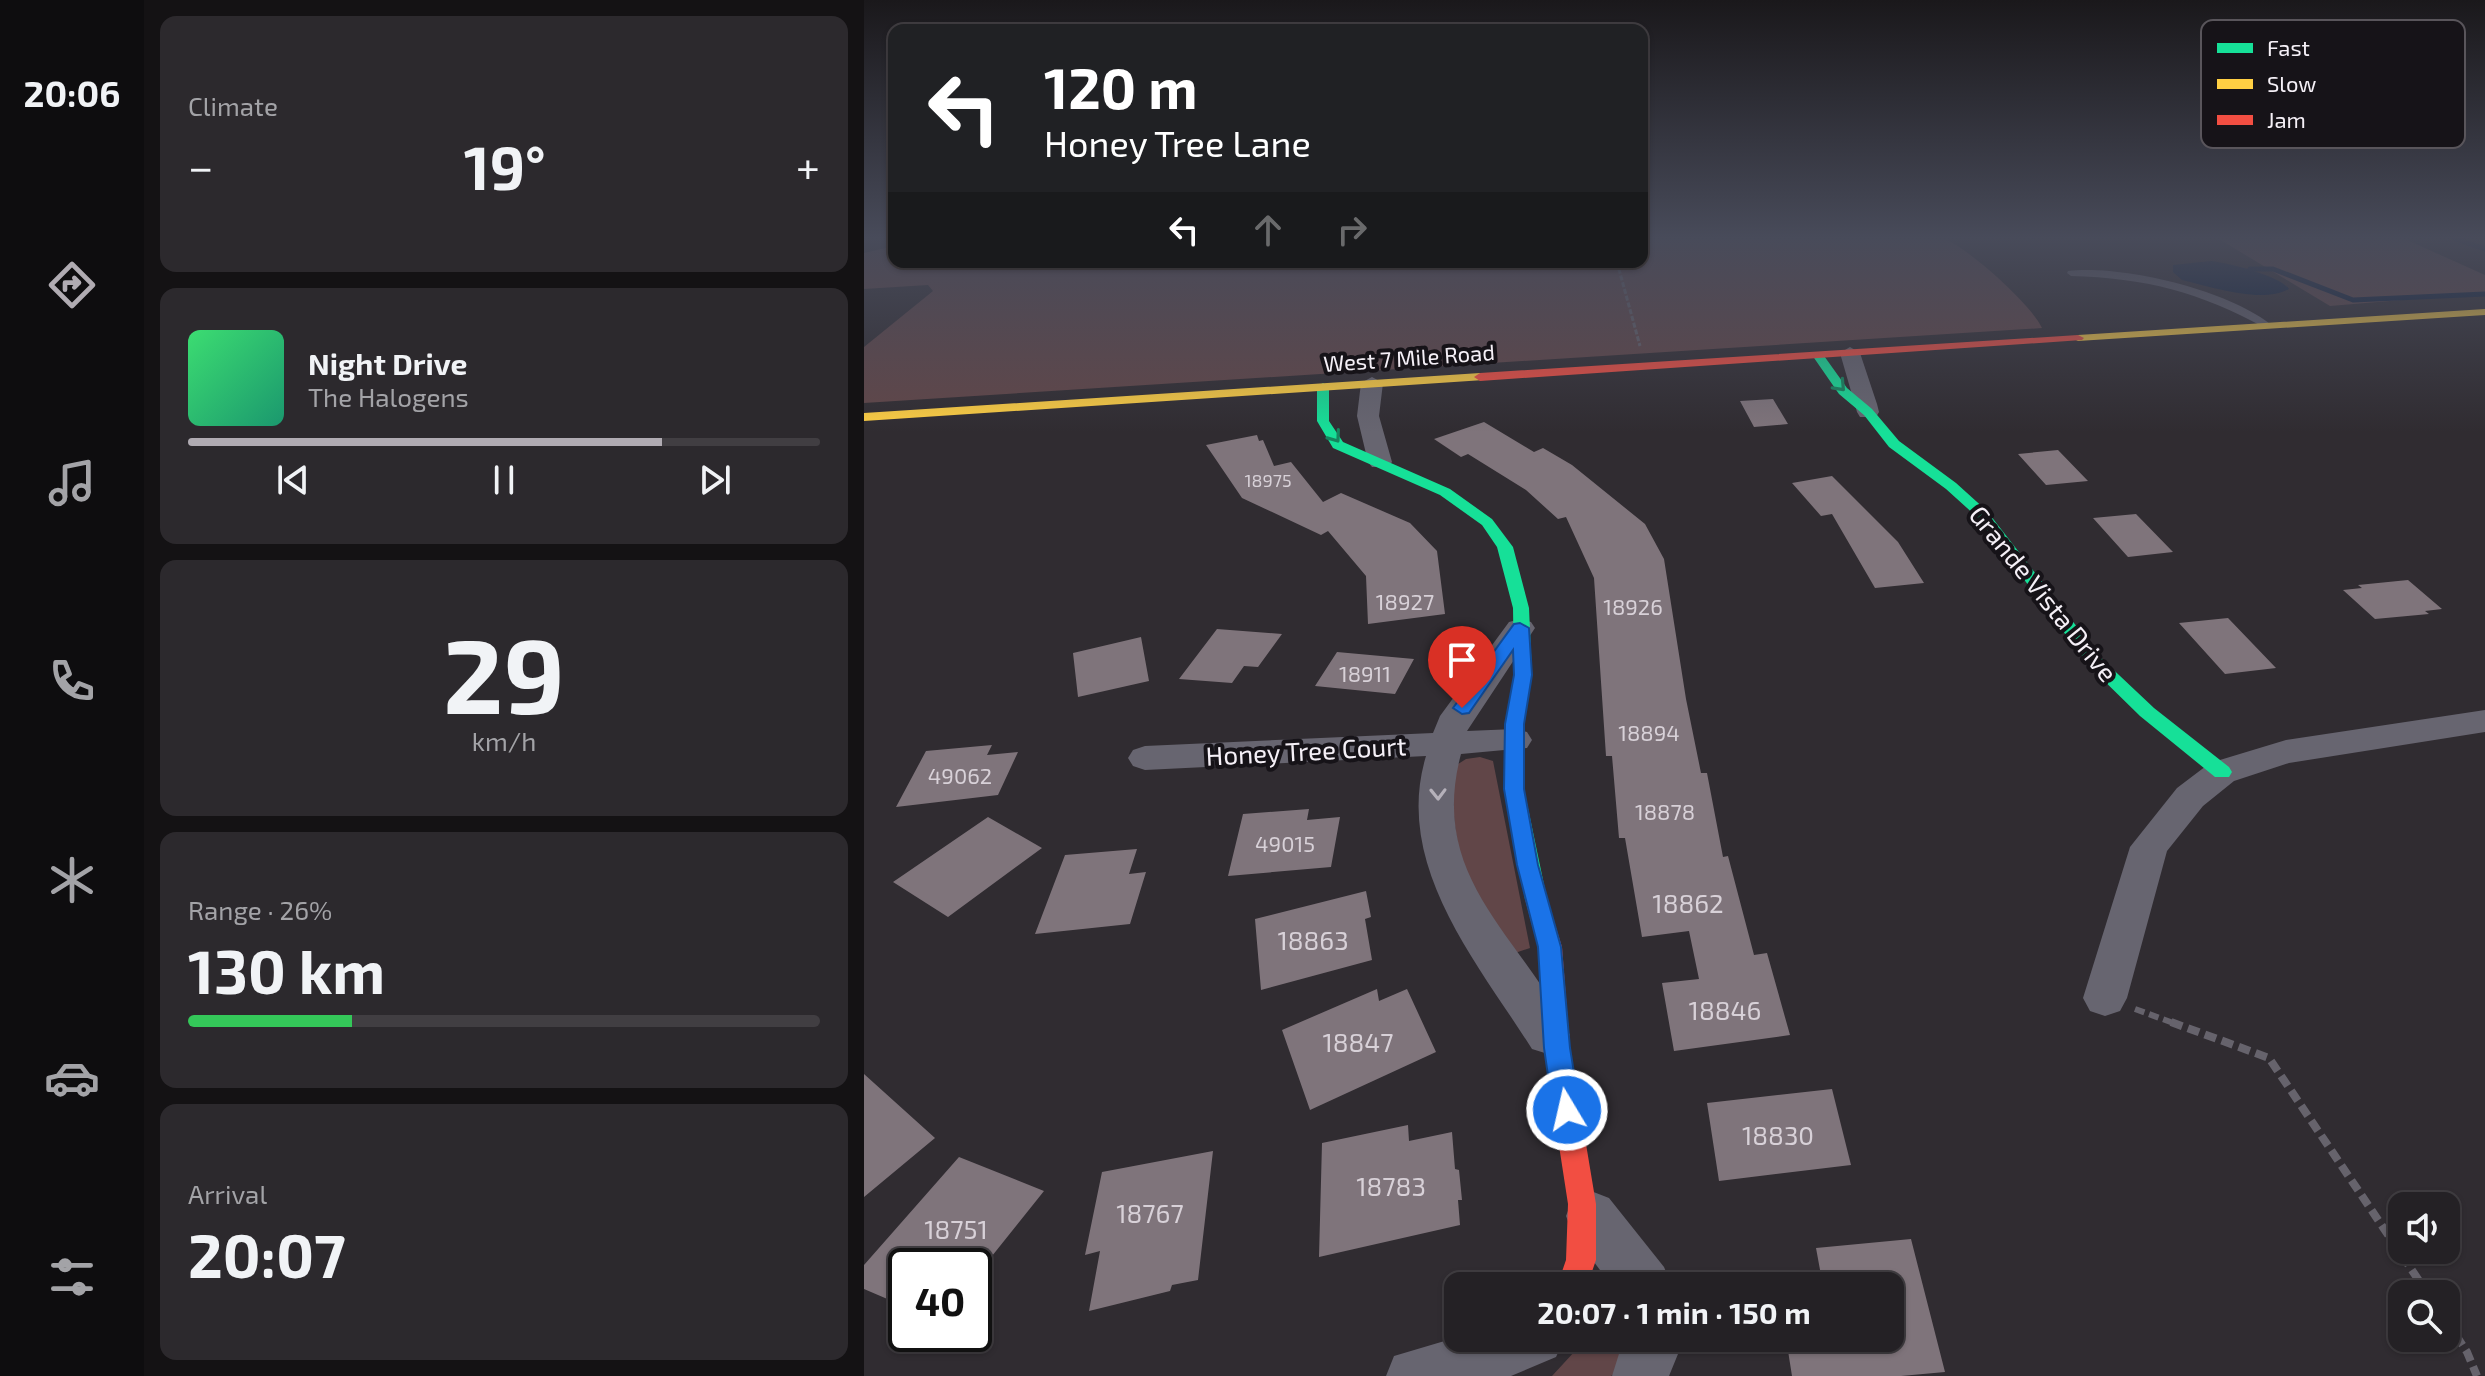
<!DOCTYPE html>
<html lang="en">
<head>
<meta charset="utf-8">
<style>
	body { margin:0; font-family:"Exo 2",sans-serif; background:#2c292d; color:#f1f3f6; height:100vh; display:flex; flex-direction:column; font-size:30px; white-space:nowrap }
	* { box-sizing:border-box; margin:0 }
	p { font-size:26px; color:#a3a3a7 }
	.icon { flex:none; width:44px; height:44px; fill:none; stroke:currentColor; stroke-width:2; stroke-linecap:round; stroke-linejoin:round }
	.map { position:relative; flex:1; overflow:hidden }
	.details { display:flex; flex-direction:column; gap:16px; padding:16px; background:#141214; width:720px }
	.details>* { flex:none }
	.top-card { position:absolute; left:24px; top:24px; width:760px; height:244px; border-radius:16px; box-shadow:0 2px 6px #0004,0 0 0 2px #413e42; background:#202124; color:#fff; overflow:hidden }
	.controls { position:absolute; left:1524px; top:1192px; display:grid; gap:16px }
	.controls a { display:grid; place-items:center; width:72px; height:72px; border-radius:16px; background:#242125; box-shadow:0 2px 6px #0004,0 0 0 2px #413e42; font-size:40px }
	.speed { position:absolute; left:24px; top:1248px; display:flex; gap:16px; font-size:40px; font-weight:700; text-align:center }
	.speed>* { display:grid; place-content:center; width:104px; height:104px; border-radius:50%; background:#242125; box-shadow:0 2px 6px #0004,0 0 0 2px #413e42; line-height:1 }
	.speed .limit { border:4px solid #111; border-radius:12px; background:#fff; color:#111 }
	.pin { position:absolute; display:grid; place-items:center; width:68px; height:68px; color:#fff; margin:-82px -34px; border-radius:50% 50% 50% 0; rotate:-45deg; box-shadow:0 0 8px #0007 }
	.pin .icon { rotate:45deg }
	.me { position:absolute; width:88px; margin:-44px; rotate:351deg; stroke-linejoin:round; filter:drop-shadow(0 0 6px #0008) }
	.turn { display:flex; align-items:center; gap:28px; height:168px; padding:0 24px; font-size:36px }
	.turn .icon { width:104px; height:104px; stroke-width:2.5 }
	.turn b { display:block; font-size:56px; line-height:68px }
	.lanes { display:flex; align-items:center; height:76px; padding:0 24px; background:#0003; justify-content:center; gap:40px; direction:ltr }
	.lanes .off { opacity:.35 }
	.big { font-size:60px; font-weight:700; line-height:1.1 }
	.details .tile { flex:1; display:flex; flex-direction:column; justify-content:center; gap:12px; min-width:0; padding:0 28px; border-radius:16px; background:#2c292d }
	.details .dial { align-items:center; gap:0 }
	.dial b { font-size:104px; line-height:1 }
	.song { display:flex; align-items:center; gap:24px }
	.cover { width:96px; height:96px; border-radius:12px; background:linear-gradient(135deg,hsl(140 70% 55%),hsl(160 70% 35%)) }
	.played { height:8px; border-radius:4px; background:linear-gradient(90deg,#b0abb2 75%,#413e42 75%) }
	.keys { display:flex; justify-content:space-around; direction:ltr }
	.heat { display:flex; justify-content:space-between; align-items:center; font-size:44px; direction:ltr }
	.charge { height:12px; border-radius:6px; background:linear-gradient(90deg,#34c759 26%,#413e42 0) }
	.trip { position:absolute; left:580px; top:1272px; width:460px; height:80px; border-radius:16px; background:#242125; box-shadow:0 2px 6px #0004,0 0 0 2px #413e42; font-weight:700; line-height:80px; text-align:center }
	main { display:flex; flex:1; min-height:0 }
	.dock { display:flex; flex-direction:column; width:144px; justify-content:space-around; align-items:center; background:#0e0d0f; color:#a3a3a7 }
	.dock .icon { width:56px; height:56px }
	.dock .current { color:#b0abb2 }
	.dock b { font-size:36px; color:#f1f3f6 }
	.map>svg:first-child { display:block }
</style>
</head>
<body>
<main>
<nav class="dock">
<b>20:06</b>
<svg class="icon current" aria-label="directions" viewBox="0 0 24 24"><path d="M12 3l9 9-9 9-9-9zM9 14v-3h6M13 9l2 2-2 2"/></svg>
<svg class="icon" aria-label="music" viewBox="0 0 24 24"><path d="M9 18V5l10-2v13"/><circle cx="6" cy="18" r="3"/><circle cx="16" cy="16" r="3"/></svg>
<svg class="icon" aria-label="phone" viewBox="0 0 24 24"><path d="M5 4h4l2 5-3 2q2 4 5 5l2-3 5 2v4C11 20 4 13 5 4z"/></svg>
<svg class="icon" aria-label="climate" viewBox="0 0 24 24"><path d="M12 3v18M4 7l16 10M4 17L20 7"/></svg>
<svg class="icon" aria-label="car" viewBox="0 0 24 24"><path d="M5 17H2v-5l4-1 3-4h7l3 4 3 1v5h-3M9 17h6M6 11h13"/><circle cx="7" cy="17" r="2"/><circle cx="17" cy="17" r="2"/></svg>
<svg class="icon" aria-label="filters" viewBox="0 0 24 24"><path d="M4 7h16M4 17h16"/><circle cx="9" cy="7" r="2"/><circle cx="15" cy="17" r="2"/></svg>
</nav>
<section class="details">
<div class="tile"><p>Climate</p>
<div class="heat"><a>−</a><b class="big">19°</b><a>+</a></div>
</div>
<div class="tile">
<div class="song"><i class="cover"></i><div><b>Night Drive</b><p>The Halogens</p></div></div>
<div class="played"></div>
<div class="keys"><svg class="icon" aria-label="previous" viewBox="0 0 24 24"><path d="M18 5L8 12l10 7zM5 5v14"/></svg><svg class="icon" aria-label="pause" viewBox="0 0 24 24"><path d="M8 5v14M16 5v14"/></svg><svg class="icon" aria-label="next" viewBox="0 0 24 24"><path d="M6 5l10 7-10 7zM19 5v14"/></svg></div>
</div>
<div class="tile dial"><b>29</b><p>km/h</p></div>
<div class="tile"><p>Range · 26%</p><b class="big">130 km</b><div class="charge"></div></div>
<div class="tile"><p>Arrival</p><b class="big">20:07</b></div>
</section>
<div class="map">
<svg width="1621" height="1376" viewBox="0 0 1621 1376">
	<rect width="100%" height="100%" fill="#302c31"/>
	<path fill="#614648" d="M778,239H1081C1105,249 1167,304 1178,328L0,403V347L69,291L64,285L0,289V253L30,246V262H778Z
		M1355,239H1541L1621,275V293L1466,306Z
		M616,757L629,761L666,948L651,953C637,933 619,912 609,890C591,851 586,808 591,766L602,759Z
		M723,1338H768L754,1371L747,1376H688Z"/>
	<path fill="#0a1e3c" d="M1347,261C1365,263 1416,276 1425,289C1398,304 1348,287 1318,280L1309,272V265Z"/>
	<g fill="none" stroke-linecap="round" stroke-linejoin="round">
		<path stroke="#0a1e3c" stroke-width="5" d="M1592,239L1621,249
			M1386,269H1409L1489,300L1621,294"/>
	</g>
	<path fill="#7f747b" d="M909,399L924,424L890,427L876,401Z
		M620,422L670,452L679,448L708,465L781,524L800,559L822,699L837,773H843L859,857L864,856L890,955L903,953L926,1035L810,1051L798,983L835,979L825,931L778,937L761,838H755L748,756H742L730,578L702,517L694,519L662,490L604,454L597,457L570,439Z
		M393,435L395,441L399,440L410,466L427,462L459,502L477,493L546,523L573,551L581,614L504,624L502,576L464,531L457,535L378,498L342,445Z
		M1194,450L1224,481L1182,485L1154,454Z
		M968,476L1034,542L1060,583L1011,588L968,514L957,516L928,483Z
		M1272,514L1309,552L1264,557L1229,518Z
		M1544,580L1578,609L1561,611L1565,614L1511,619L1479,590L1498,588L1494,585Z
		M1364,618L1412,668L1361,674L1315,623Z
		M353,629L418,634L394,667L380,666L368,683L315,679Z
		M277,637L285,681L214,697L209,653Z
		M473,652L550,659L531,694L451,686Z
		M128,745L123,755L154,752L134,795L32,807L62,751Z
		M445,809L443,820L476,817L467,867L364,876L379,814Z
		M124,817L178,848L84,917L29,882Z
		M273,849L265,874L282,872L266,924L171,934L201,855Z
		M502,891L507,917L501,919L508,960L397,990L391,919Z
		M513,989L515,1001L543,989L572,1052L446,1110L418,1030Z
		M0,1074L71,1138L0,1197Z
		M968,1089L987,1165L855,1181L843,1103Z
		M544,1125L545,1141L588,1132L591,1169L595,1170L598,1200H594L596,1225L455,1257L458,1143Z
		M349,1151L334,1280L308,1285L306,1291L225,1311L236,1251L221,1255L238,1172Z
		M95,1157L180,1191L120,1266H42V1307L0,1289V1265Z
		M1047,1239L1081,1372L1037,1376H928L922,1338H1026V1286H959L952,1248Z"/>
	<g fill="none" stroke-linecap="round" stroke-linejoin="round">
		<path stroke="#66636c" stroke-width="3" stroke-dasharray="5 2" stroke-linecap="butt" d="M753,262L776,346"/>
		<path stroke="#66636c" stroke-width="6" stroke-dasharray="10 5" stroke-linecap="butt" d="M1271,1009L1312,1024"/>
		<path stroke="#66636c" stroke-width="8" stroke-dasharray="12 6" stroke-linecap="butt" d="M1307,1022L1405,1058L1564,1294
			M1582,1320L1603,1352L1613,1376"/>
		<path fill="#676570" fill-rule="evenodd" d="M1204,271C1261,265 1364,290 1409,326L1401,328C1336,292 1281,278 1207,276L1203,273Z"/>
		<path fill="#676570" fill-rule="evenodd" d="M986,347L996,353L1013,404L1015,412L1012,417H996L993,412L976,353Z
			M508,377L519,383L515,416L528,462L524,467H508L504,462L493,416L497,383Z
			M656,619L667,622L671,628L603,731L651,729L663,732L668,740L663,748L597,754C563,881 660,937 706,1035L700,1049L684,1054L668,1049C613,962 529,865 562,756L281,770L269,766L264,758L269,750L281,746L569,733L576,716L645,622Z
			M1621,710V732L1425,763L1370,781L1339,806L1303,851L1263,998L1256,1011L1241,1016L1226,1011L1219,998L1266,847L1313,788L1346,763L1422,740Z
			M727,1191L745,1198L800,1267L808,1286H748L709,1234L702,1216L709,1198Z
			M594,1337V1338H701L692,1357L647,1376H522L530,1356Z
			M760,1338H816L814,1354L805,1376H748Z"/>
		<path fill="#16e098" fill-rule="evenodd" d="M950,353H958L983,388L1008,409L1035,441L1092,483L1123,511L1238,659L1290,708L1365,767L1368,772L1365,777H1351L1276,716L1226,667L1113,517L1082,489L1025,447L1000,415L975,394L948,355Z
			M459,383L465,387V421L479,442L586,489L628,519L649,547L665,608L668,675L660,724V789L683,899L680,905L672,908L664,905L661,899L640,789L642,724L650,675L649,608L633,547L618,525L576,495L469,448L453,421V387Z"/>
		<path fill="#ffcf43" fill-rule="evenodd" d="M1621,309V315L1214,341L1208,338L1214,335Z
			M616,373L620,374V380L0,421V413Z"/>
		<path fill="#f24e42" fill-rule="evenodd" d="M1214,335L1220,338L1218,340L616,381L610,377L616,373Z
			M672,890L680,893L683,899L698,947L706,1048L732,1204V1260L723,1286H693L702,1260L704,1204L680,1048L674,947L661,899L664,893Z"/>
	</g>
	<defs><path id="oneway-chevron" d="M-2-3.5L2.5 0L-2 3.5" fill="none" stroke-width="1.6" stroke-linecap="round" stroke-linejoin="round" transform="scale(2)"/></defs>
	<g stroke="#16845e">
		<use href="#oneway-chevron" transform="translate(976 386) rotate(47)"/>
		<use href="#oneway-chevron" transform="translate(471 437) rotate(54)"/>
	</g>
	<use stroke="#b5b1ba" href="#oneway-chevron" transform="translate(574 794) rotate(89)"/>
	<linearGradient id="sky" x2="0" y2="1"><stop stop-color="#1a181b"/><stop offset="0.55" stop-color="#484b5a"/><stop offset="1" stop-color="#484b5a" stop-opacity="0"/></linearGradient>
	<rect width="1621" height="432" fill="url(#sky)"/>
	<path fill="#1a73e8" stroke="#114b97" stroke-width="2" d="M656,623L665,628L668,675L660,724V789L674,865L697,947L706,1048L716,1110L712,1119L703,1123L693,1119L689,1110L680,1048L674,947L653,865L640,789L641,724L650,675L649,650L605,713L598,714L589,708L650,624Z"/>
	<g text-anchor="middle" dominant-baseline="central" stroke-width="8" stroke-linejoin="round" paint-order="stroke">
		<g font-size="18" fill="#d8d1d8">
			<text x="404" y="480">18975</text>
		</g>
		<g font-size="22" fill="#f5f0f7" stroke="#161318">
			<text transform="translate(545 357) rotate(-4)">West 7 Mile Road</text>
		</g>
		<g font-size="22" fill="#d8d1d8">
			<text x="541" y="601">18927</text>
			<text x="769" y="606">18926</text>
			<text x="501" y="673">18911</text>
			<text x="785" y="732">18894</text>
			<text x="96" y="775">49062</text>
			<text x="801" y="811">18878</text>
			<text x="421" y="843">49015</text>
		</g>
		<g font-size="26" fill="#f5f0f7" stroke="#161318">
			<text transform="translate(1180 593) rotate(51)">Grande Vista Drive</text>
			<text transform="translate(442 750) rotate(-3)">Honey Tree Court</text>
		</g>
		<g font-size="26" fill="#d8d1d8">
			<text x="824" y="902">18862</text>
			<text x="449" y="939">18863</text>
			<text x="861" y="1009">18846</text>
			<text x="494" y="1041">18847</text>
			<text x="914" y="1134">18830</text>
			<text x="527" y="1185">18783</text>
			<text x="286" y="1212">18767</text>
			<text x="92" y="1228">18751</text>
		</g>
	</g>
	<rect x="1337" y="20" width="264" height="128" rx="12" fill="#161318" stroke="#59555b" stroke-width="2"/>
	<rect x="1353" y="43" width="36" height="10" fill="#16e098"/>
	<rect x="1353" y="79" width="36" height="10" fill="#ffcf43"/>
	<rect x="1353" y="115" width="36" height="10" fill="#f24e42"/>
	<g font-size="22" fill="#f5f0f7">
		<text x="1403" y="56">Fast</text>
		<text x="1403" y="92">Slow</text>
		<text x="1403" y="128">Jam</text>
	</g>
</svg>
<div class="controls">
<a><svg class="icon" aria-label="sound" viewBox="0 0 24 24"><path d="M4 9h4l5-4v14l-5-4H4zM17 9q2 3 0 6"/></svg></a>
<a><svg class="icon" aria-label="search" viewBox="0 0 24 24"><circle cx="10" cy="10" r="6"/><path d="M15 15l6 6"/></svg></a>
</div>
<div class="speed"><div class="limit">40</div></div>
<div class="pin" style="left:598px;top:708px;background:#d93025"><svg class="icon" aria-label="arrive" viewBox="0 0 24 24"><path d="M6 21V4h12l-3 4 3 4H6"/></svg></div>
<svg class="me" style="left:703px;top:1110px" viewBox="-20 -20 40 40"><circle r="17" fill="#1a73e8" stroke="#fff" stroke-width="3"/><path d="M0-11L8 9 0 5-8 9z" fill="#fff"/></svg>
<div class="trip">20:07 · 1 min · 150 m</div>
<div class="top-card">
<div class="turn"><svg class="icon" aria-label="left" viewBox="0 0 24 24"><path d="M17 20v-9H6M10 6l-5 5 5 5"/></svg><div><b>120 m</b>Honey Tree Lane</div></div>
<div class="lanes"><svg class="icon" aria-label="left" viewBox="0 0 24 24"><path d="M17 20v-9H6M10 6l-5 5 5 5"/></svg><svg class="icon off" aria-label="ahead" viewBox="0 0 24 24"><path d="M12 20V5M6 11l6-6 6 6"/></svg><svg class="icon off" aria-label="right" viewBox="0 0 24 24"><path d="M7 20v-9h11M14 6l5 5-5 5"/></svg></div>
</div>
</div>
</main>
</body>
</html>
